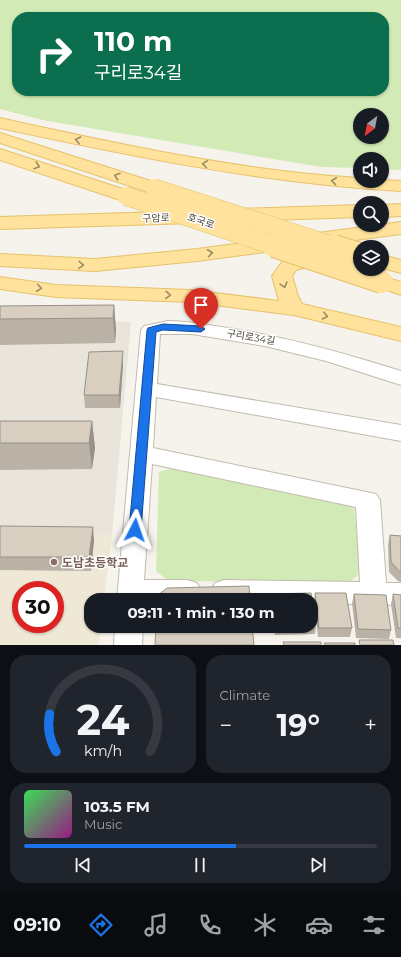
<!DOCTYPE html>
<html lang="en">
<head>
<meta charset="utf-8">
<style>
	body { margin:0; font-family:Montserrat,"Noto Sans KR",sans-serif; background:#20242c; color:#f1f3f6; height:100vh; display:flex; flex-direction:column; font-size:15px; white-space:nowrap }
	* { box-sizing:border-box; margin:0 }
	p { font-size:13px; color:#9ea1a6 }
	.icon { flex:none; width:22px; height:22px; fill:none; stroke:currentColor; stroke-width:2; stroke-linecap:round; stroke-linejoin:round }
	.map { position:relative; height:645px; overflow:hidden }
	.panel { display:flex; flex-direction:column; gap:10px; padding:10px; background:#0d0f14; flex:1 }
	.panel>* { flex:none }
	.guide { position:absolute; left:12px; top:12px; width:377px; height:84px; border-radius:16px; box-shadow:0 1px 3px #0004; background:#0b6e4f; color:#fff; overflow:hidden }
	.needle { width:26px; rotate:212deg }
	.controls { position:absolute; left:353px; top:108px; display:grid; gap:8px }
	.controls a { display:grid; place-items:center; width:36px; height:36px; border-radius:50%; background:#171b24; box-shadow:0 1px 3px #0004; font-size:20px }
	.speed { position:absolute; left:12px; top:581px; display:flex; gap:8px; font-size:20px; font-weight:700; text-align:center }
	.speed>* { display:grid; place-content:center; width:52px; height:52px; border-radius:50%; background:#171b24; box-shadow:0 1px 3px #0004; line-height:1 }
	.speed .limit { border:6px solid #d22; background:#fff; color:#111 }
	.pin { position:absolute; display:grid; place-items:center; width:34px; height:34px; color:#fff; margin:-41px -17px; border-radius:50% 50% 50% 0; rotate:-45deg; box-shadow:0 0 4px #0007 }
	.pin .icon { rotate:45deg }
	.me { position:absolute; width:44px; margin:-22px; rotate:4deg; stroke-linejoin:round; filter:drop-shadow(0 0 3px #0008) }
	.turn { display:flex; align-items:center; gap:14px; height:84px; padding:0 16px; font-size:18px }
	.turn .icon { width:52px; height:52px; stroke-width:2.5 }
	.turn b { display:block; font-size:28px; line-height:34px }
	.big { font-size:30px; font-weight:700; line-height:1.1 }
	.panel .widget { flex:1; display:flex; flex-direction:column; justify-content:center; gap:6px; min-width:0; padding:0 14px; border-radius:16px; background:#20242c }
	.panel .dial { align-items:center; gap:0 }
	.dial svg { height:104px; overflow:visible; fill:none; stroke:#363941; stroke-width:7; stroke-linecap:round; text-anchor:middle }
	.dial text { fill:#f1f3f6; stroke:none }
	.song { display:flex; align-items:center; gap:12px }
	.cover { width:48px; height:48px; border-radius:6px; background:linear-gradient(135deg,hsl(130 70% 55%),hsl(310 70% 35%)) }
	.played { height:4px; border-radius:2px; background:linear-gradient(90deg,#1a73e8 60%,#363941 60%) }
	.keys { display:flex; justify-content:space-around; direction:ltr }
	.heat { display:flex; justify-content:space-between; align-items:center; font-size:22px; direction:ltr }
	.panel .tiles { flex:1; display:grid; gap:10px; grid-template-columns:1fr 1fr }
	.widget:last-child { grid-column:span 2 }
	.trip { position:absolute; left:84px; top:593px; width:234px; height:40px; border-radius:16px; background:#171b24; box-shadow:0 1px 3px #0004; font-weight:700; line-height:40px; text-align:center }
	.tabs { display:flex; height:64px; justify-content:space-around; align-items:center; background:#090b0e; color:#9ea1a6 }
	.tabs .icon { width:28px; height:28px }
	.tabs .active { color:#1a73e8 }
	.tabs b { font-size:18px; color:#f1f3f6 }
	.map>svg:first-child { display:block }
</style>
</head>
<body>
<div class="map">
<svg width="401" height="645" viewBox="0 0 401 645">
	<rect width="100%" height="100%" fill="#f6f3ec"/>
	<path fill="#eae5da" d="M0,311L31,316L131,322L112,535L0,532Z"/>
	<path fill="#efe8d6" fill-rule="evenodd" d="M0,532L112,535L104,600H91V626H101L99,645H0ZM21,590H55V624H21Z"/>
	<path fill="#d2eab5" fill-rule="evenodd" d="M0,0H401V170L382,169V159H360V168L321,167L42,120L0,109ZM17,17H384V91H17ZM360,115H382V137H360Z
		M173,468L345,503L354,508L361,573L349,582L169,581L156,571L159,472Z"/>
	<g fill="none" stroke-linecap="round" stroke-linejoin="round">
		<defs>
			<path id="minor" d="M168,321C188,321 208,325 228,328C287,337 344,353 401,371V385L326,361L265,346L192,334H160L157,384L401,425V441L156,397L153,448L376,494L380,500L386,583H401V605L311,603V600H219L215,599L211,591L215,583L224,580L360,582L356,507L152,464L144,580H188L197,583L201,591L197,599L193,600H117L141,330L144,326Z
				M115,626H143L142,645H114Z"/>
			<path id="major" d="M0,118C119,144 239,171 360,178V181H382V180L401,181V191C263,183 135,157 0,128Z
				M0,133L160,184L163,188L160,192L154,193L148,192L0,143Z
				M0,149L132,192L135,196L132,200L126,201L120,200L0,160Z
				M401,204V216L382,217V205Z
				M360,205V217L235,221L228,219L226,215L228,211L235,209Z
				M193,211L200,213L202,217L200,221L193,223L0,229V217Z
				M401,222V234L197,261L95,271L0,266V254L95,259L197,249Z
				M324,251L331,253L334,257L331,261L296,270L292,276L298,296L302,304L401,327V341L294,315L191,302L56,297L0,289V277L56,285L191,290L279,301L272,276L282,262Z
				M382,255L401,260V273L382,268Z
				M382,276L401,282V295L375,286L372,282L375,278Z"/>
		</defs>
		<use href="#minor" stroke="#c2bbae" stroke-width="2"/>
		<use href="#major" stroke="#e6c16a" stroke-width="2"/>
		<use href="#minor" fill="#fff" fill-rule="evenodd"/>
		<use href="#major" fill="#ffe39c" fill-rule="evenodd"/>
		<defs>
			<path id="major-bridge-far1" d="M154,188L337,247
				M126,196L277,247"/>
			<path id="major-bridge" d="M274,246L382,282
				M334,246L360,254"/>
		</defs>
		<use href="#major-bridge-far1" stroke="#e6c16a" stroke-width="19" stroke-linecap="butt"/>
		<use href="#major-bridge" stroke="#e6c16a" stroke-width="24" stroke-linecap="butt"/>
		<use href="#major-bridge-far1" stroke="#ffe39c" stroke-width="18"/>
		<use href="#major-bridge" stroke="#ffe39c" stroke-width="22"/>
	</g>
	<path fill="#bab2a6" d="M114,305L116,330L115,343L0,345V306Z
		M123,364L120,408H85L84,395Z
		M0,421H92L95,448L92,469L0,470Z
		M0,526L94,540L91,571L0,570Z
		M390,535L401,536V582L398,581L389,572L388,545Z
		M311,593L316,625L315,634L275,635L274,626H311V600H272V594Z
		M315,593L352,628L350,637H318L314,602Z
		M354,594L391,630L389,639L356,638L352,603Z
		M393,594L401,595V638H396L391,604Z"/>
	<path fill="#979187" d="M114,305L116,330L115,343L113,318Z
		M123,351V364L120,408L119,395Z
		M92,421L95,448L92,469L89,443Z
		M93,527L94,540L91,571L89,557Z"/>
	<path fill="#d8cfc1" stroke="#979187" d="M114,305L113,318L0,319V306Z
		M123,351L119,395H84L89,352Z
		M0,421H92L89,443H0Z
		M0,526L93,527L89,557H0Z
		M390,535L401,536V572H400L391,562Z
		M249,586L250,600H157V596L167,588Z
		M311,593L316,625H311V600H273L272,594Z
		M315,593H346L352,628H319Z
		M354,594L386,595L391,630L358,629Z
		M393,594L401,595V629L398,628Z
		M156,626H252L254,645H155Z
		M359,640H393L394,645H360Z
		M283,642H321V645H284Z
		M324,643H355V645H325Z"/>
	<defs><path id="oneway-chevron" d="M-2-3.5L2.5 0L-2 3.5" fill="none" stroke-width="1.6" stroke-linecap="round" stroke-linejoin="round"/></defs>
	<g stroke="#9c8c66">
		<use href="#oneway-chevron" transform="translate(78 140) rotate(-168)"/>
		<use href="#oneway-chevron" transform="translate(205 164) rotate(-172)"/>
		<use href="#oneway-chevron" transform="translate(37 166) rotate(18)"/>
		<use href="#oneway-chevron" transform="translate(117 176) rotate(-162)"/>
		<use href="#oneway-chevron" transform="translate(334 181) rotate(-174)"/>
		<use href="#oneway-chevron" transform="translate(210 253) rotate(-7)"/>
		<use href="#oneway-chevron" transform="translate(81 265) rotate(2)"/>
		<use href="#oneway-chevron" transform="translate(284 285) rotate(74)"/>
		<use href="#oneway-chevron" transform="translate(39 288) rotate(8)"/>
		<use href="#oneway-chevron" transform="translate(168 295) rotate(2)"/>
		<use href="#oneway-chevron" transform="translate(325 316) rotate(13)"/>
	</g>
	<path fill="#1a73e8" stroke="#114b97" d="M163,324L201,326L205,329L201,332L163,330L156,332L141,530L139,533L135,535L131,533L129,530L147,330L148,328Z"/>
	<circle fill="#8d6e63" stroke="#fff" stroke-width="1.5" cx="54" cy="562" r="4"/>
	<g text-anchor="middle" dominant-baseline="central" stroke-width="3" stroke-linejoin="round" paint-order="stroke">
		<g font-size="10" fill="#4b4439" stroke="#fff">
			<text transform="translate(156 218) rotate(-2)">구암로</text>
			<text transform="translate(201 221) rotate(19)">호국로</text>
			<text transform="translate(251 337) rotate(10)">구리로34길</text>
		</g>
		<g font-size="12" font-weight="bold" fill="#785e54" stroke="#fff" text-anchor="start">
			<text x="62" y="562">도남초등학교</text>
		</g>
	</g>
</svg>
<div class="controls">
<a><svg class="needle" viewBox="-14 -14 28 28"><path d="M0-13l5 13h-10z" fill="#e53935"/><path d="M0 13l5-13h-10z" fill="#9ea1a6"/></svg></a>
<a><svg class="icon" aria-label="sound" viewBox="0 0 24 24"><path d="M4 9h4l5-4v14l-5-4H4zM17 9q2 3 0 6"/></svg></a>
<a><svg class="icon" aria-label="search" viewBox="0 0 24 24"><circle cx="10" cy="10" r="6"/><path d="M15 15l6 6"/></svg></a>
<a><svg class="icon" aria-label="layers" viewBox="0 0 24 24"><path d="M12 4l9 5-9 5-9-5zM3 14l9 5 9-5"/></svg></a>
</div>
<div class="speed"><div class="limit">30</div></div>
<div class="pin" style="left:201px;top:329px;background:#d93025"><svg class="icon" aria-label="arrive" viewBox="0 0 24 24"><path d="M6 21V4h12l-3 4 3 4H6"/></svg></div>
<svg class="me" style="left:135px;top:530px" viewBox="-20 -20 40 40"><path d="M0-17L14 15 0 8-14 15z" fill="#1a73e8" stroke="#fff" stroke-width="4"/></svg>
<div class="trip">09:11 · 1 min · 130 m</div>
<div class="guide">
<div class="turn"><svg class="icon" aria-label="right" viewBox="0 0 24 24"><path d="M7 20v-9h11M14 6l5 5-5 5"/></svg><div><b>110 m</b>구리로34길</div></div>
</div>
</div>
<section class="panel">
<div class="tiles">
<div class="widget dial"><svg viewBox="0 0 100 80">
<path d="M14 69A42 42 0 1 1 86 69"/>
<path d="M14 69A42 42 0 0 1 9 40" stroke="#1a73e8"/>
<text x="50" y="56" font-size="32" font-weight="700">24</text>
<text x="50" y="72" font-size="11">km/h</text>
</svg></div>
<div class="widget"><p>Climate</p>
<div class="heat"><a>−</a><b class="big">19°</b><a>+</a></div>
</div>
<div class="widget">
<div class="song"><i class="cover"></i><div><b>103.5 FM</b><p>Music</p></div></div>
<div class="played"></div>
<div class="keys"><svg class="icon" aria-label="previous" viewBox="0 0 24 24"><path d="M18 5L8 12l10 7zM5 5v14"/></svg><svg class="icon" aria-label="pause" viewBox="0 0 24 24"><path d="M8 5v14M16 5v14"/></svg><svg class="icon" aria-label="next" viewBox="0 0 24 24"><path d="M6 5l10 7-10 7zM19 5v14"/></svg></div>
</div>
</div>
</section>
<nav class="tabs">
<b>09:10</b>
<svg class="icon active" aria-label="directions" viewBox="0 0 24 24"><path d="M12 3l9 9-9 9-9-9zM9 14v-3h6M13 9l2 2-2 2"/></svg>
<svg class="icon" aria-label="music" viewBox="0 0 24 24"><path d="M9 18V5l10-2v13"/><circle cx="6" cy="18" r="3"/><circle cx="16" cy="16" r="3"/></svg>
<svg class="icon" aria-label="phone" viewBox="0 0 24 24"><path d="M5 4h4l2 5-3 2q2 4 5 5l2-3 5 2v4C11 20 4 13 5 4z"/></svg>
<svg class="icon" aria-label="climate" viewBox="0 0 24 24"><path d="M12 3v18M4 7l16 10M4 17L20 7"/></svg>
<svg class="icon" aria-label="car" viewBox="0 0 24 24"><path d="M5 17H2v-5l4-1 3-4h7l3 4 3 1v5h-3M9 17h6M6 11h13"/><circle cx="7" cy="17" r="2"/><circle cx="17" cy="17" r="2"/></svg>
<svg class="icon" aria-label="filters" viewBox="0 0 24 24"><path d="M4 7h16M4 17h16"/><circle cx="9" cy="7" r="2"/><circle cx="15" cy="17" r="2"/></svg>
</nav>
</body>
</html>
